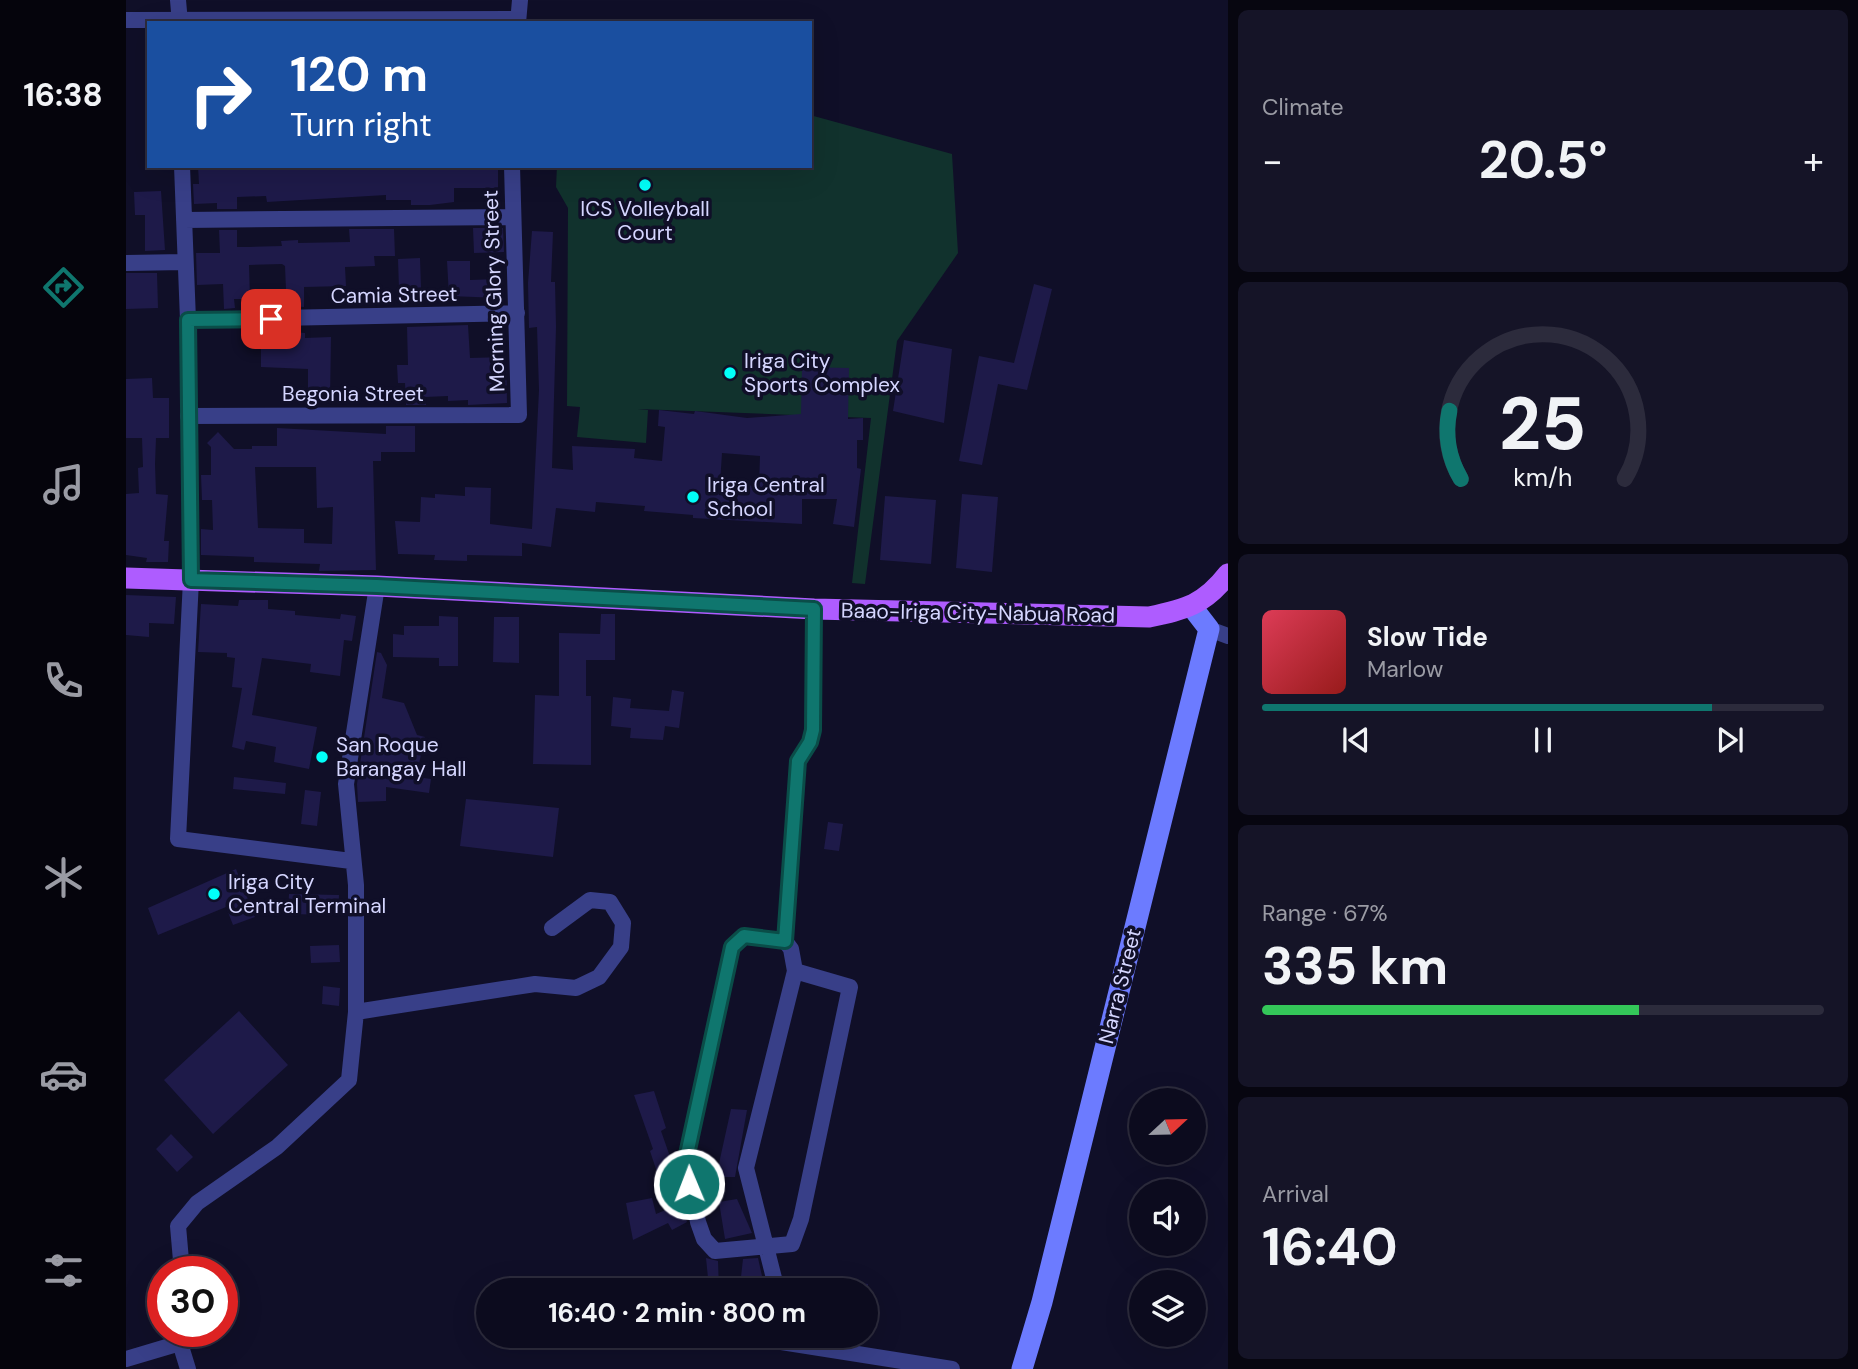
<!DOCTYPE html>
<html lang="en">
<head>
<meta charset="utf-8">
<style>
	body { margin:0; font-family:"DM Sans",sans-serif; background:#151427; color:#f1f3f6; height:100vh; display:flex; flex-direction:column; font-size:26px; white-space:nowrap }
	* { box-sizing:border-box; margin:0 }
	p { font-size:23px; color:#9a9ba4 }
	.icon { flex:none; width:38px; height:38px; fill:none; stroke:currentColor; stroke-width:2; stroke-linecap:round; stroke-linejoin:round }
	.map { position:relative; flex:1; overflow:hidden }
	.panel { display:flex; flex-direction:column; gap:10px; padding:10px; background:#070610; width:630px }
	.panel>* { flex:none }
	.guide { position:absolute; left:21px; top:21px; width:665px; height:147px; border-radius:0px; box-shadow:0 7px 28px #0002,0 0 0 2px #2c2b3c; background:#1a4fa0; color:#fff; overflow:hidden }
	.needle { width:46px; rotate:68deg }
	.tools { position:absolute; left:1003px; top:1088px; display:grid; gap:14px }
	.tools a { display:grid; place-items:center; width:77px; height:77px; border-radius:50%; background:#0c0b1e; box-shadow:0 7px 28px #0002,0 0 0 2px #2c2b3c; font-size:35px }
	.speed { position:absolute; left:21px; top:1256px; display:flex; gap:14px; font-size:35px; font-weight:700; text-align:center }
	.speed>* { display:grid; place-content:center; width:91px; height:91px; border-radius:50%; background:#0c0b1e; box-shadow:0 7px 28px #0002,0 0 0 2px #2c2b3c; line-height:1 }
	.speed .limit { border:10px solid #d22; background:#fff; color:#111 }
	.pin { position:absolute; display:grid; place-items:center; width:60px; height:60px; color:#fff; margin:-30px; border-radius:14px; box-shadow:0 4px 10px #0006 }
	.me { position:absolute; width:77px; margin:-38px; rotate:359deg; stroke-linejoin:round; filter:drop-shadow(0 0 5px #0008) }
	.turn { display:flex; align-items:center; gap:24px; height:147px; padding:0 28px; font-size:32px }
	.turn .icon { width:91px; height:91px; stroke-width:2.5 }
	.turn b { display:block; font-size:49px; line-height:60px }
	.big { font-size:52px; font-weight:700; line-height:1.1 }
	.panel .widget { flex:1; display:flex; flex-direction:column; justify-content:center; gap:10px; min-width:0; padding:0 24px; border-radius:10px; background:#151427 }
	.panel .dial { align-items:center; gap:0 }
	.dial svg { height:182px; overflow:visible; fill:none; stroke:#2c2b3c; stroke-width:7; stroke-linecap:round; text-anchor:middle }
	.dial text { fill:#f1f3f6; stroke:none }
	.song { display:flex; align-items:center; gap:21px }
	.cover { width:84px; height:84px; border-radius:10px; background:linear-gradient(135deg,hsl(350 70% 55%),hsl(0 70% 35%)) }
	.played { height:7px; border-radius:4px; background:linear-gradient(90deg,#0f766e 80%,#2c2b3c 80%) }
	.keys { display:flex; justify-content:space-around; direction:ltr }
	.heat { display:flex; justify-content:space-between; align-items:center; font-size:38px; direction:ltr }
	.charge { height:10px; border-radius:5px; background:linear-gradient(90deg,#34c759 67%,#2c2b3c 0) }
	.trip { position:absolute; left:350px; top:1278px; width:402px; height:70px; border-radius:35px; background:#0c0b1e; box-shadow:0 7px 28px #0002,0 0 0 2px #2c2b3c; font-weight:700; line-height:70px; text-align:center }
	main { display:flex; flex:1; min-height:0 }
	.tabs { display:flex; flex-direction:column; width:126px; justify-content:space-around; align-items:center; background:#05040c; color:#9a9ba4 }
	.tabs .icon { width:49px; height:49px }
	.tabs .selected { color:#0f766e }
	.tabs b { font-size:32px; color:#f1f3f6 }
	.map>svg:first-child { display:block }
</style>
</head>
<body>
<main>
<nav class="tabs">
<b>16:38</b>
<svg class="icon selected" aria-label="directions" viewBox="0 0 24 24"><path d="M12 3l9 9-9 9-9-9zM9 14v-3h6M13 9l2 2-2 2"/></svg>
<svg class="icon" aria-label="music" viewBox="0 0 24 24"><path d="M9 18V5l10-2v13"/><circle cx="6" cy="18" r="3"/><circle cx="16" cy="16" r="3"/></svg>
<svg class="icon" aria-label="phone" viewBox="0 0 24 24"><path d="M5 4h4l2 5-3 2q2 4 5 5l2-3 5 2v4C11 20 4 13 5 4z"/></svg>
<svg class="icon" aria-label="climate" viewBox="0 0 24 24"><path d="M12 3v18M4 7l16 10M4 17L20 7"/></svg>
<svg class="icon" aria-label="car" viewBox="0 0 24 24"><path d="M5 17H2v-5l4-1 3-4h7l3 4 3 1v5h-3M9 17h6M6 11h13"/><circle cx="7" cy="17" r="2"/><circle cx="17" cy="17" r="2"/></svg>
<svg class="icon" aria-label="filters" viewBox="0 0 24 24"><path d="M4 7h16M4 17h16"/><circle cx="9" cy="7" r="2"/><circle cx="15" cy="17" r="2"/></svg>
</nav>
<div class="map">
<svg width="1102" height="1369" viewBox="0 0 1102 1369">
	<rect width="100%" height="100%" fill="#100f28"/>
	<path fill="#11322d" d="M684,115L826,154L832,253L771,341L739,584L726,583L745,418L512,409L522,410L520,443L451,437L454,407L441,406L442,208L430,187L431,166H684Z"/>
	<path fill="#1e1a49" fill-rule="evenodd" d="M72,166H372V188H328V202L304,205H285V200H260V195L141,202L140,196L111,197V209H91V203L68,204L67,184H73Z
		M35,191L39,250L19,251V215H9L8,192Z
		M347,228H377L378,252L348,253Z
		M223,229H268L269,256H248L249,266L219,267L220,286L178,287V307L148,304L147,291L160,290L159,266L156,264L123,265L124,299H108L109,308L98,309L97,284L71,285L70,253H94L93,230H111V247H123L156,246L155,241L172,240V243L224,242Z
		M406,231L427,232L425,282H429L430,327L426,468L447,470L446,446L509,449L508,458L536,461L539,427L532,426L533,410L568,414L569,411L621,418L675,414L676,367L723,368L722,419L737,418V440H731V468L735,469L728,527L707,524L711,499H676V524L567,518V515L518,511L519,506L470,502L469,512L430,508L425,547L396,543V556L341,555V561L308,560L309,555L272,554L269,521L294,522L295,497L309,498V494L339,496V487L365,488L364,524L406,529L413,390L411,327L403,328L402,283ZM596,453L634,456L633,486L594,484Z
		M294,258L295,288L273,289L272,259Z
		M321,261H344V280L373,279L374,298L323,296Z
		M0,273H31L32,308L0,309Z
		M908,284L926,289L901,390L872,384L856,465L833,461L853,356L888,363Z
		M342,325L344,358L380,357L381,403L342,405V400L322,401V396L299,397L300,405H280L279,383H272L271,365H282L281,327Z
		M135,329L179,333V338L205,337L204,399H182V369L135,367Z
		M778,340L826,349L818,423L767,411Z
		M26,378L27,398H43V438H30L29,464L30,494L42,495L38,541H43L42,562H20L21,558L0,555V494L13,493L12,468L17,467L16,438H0V379Z
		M260,426H289V452H255V461H247L250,570L193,571L194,564L128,562V557L75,555V529L87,530L86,500H76L75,475H85V447L81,443L92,432L108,449H126V446H151V428L260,434ZM129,467H190L191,508L207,507L206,544L178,543V529L132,528Z
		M836,494L872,497L866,572L830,568Z
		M759,496L810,500L805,564L754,560Z
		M0,595L50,597L48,624L23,623V637L0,635Z
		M113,600H142V609L169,611V615L214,619L215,614L230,616L226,641L218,640L214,676L184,672L185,664L136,658L126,715L191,727L183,769L148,762L150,747L120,741L118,750L106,747L116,688L106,687L109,658L101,657V653L72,652L75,604L112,606Z
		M475,614H489V660H460V696H465V765L407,764L409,695L433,696V633L474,634Z
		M313,616L332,617V666H313V658L267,657V634L278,635V626H313Z
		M368,617H393V663L367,662Z
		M251,652L255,653L261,665L256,698L278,703L291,735L299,737L290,777L305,779L303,793L260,787V801L232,802L231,784Z
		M546,690L558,692L553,728L539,726L537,740L504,738L505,728L485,726L487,697L505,699L504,708L543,711Z
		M108,777L160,783L159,794L107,789Z
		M179,790L195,792L191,826L175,824Z
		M340,799L433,808L427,857L334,846Z
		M702,822L717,824L713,851L698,849Z
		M110,869L129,917L107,925L100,907L32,935L22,908Z
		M163,894L213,895L212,915L162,914Z
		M213,945L214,962L185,963L184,946Z
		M197,986L214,988L213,1006L196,1004Z
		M113,1011L162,1065L87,1134L38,1080Z
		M528,1091L540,1128L535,1131L554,1185L536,1187L524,1151L527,1149L508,1095Z
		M605,1109L621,1110L609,1177H590Z
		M45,1134L67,1157L51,1172L30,1149Z
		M526,1198L530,1214L554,1204L561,1222L546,1230L542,1223L507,1240L500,1203Z
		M611,1199L626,1233L599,1239L593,1202Z
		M580,1258L592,1261L593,1290H554L582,1278Z
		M632,1258L636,1276L615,1277L617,1259Z
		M707,1278L742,1284V1290H704Z"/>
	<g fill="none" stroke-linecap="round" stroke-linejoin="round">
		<path stroke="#383f88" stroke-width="16" d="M52,0L54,23
			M0,20L392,19
			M392,23L394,0
			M56,166L62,320L65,580L52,839L225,861
			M58,220L387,217
			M0,263L58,262
			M62,320L391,313
			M62,416L393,415L386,166
			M1083,629L1102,636
			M659,941L672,762L684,742L687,730L688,609
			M230,1012L409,984L450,988L473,977L495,947L497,923L484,902L464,900L426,928
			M56,1272L52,1226L71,1203L151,1147L223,1080L230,1012V885L220,784L251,586
			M651,1290L620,1168L669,971L665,949L659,941L618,936L606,947L560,1159L572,1222L578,1239L589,1251L666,1244L675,1219L724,987L669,971
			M650,1335L649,1341L826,1369
			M54,1343L62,1369
			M0,1359L54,1343"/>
		<path stroke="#6c7bff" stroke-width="21" d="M896,1369L916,1302L1083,629L1066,607"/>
		<path stroke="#ae5cff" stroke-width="21" d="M0,578L251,586L688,609L1023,617C1060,609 1078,605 1102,574"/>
	</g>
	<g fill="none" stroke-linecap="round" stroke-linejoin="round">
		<defs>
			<path id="route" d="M145,319L62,320L65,580L251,586L688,609L687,730L684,742L672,761L659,941L618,936L606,947L560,1159L563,1184"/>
		</defs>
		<use href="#route" stroke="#0a4d48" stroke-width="18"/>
		<use href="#route" stroke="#0f766e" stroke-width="12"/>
	</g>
	<g fill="#01fff9" stroke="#100f28" stroke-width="2.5">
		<circle cx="519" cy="185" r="7"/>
		<circle cx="604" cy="373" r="7"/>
		<circle cx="567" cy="497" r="7"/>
		<circle cx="196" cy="757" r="7"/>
		<circle cx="88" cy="894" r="7"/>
	</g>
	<g text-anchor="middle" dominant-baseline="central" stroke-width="7" stroke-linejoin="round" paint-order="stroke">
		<g font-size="21" fill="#d5d6ff" stroke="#100f28" text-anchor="start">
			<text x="519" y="209" text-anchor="middle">ICS Volleyball<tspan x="519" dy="24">Court</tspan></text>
			<text x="618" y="361">Iriga City<tspan x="618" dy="24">Sports Complex</tspan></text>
			<text x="581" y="485">Iriga Central<tspan x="581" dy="24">School</tspan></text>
			<text x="210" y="745">San Roque<tspan x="210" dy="24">Barangay Hall</tspan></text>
			<text x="102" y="882">Iriga City<tspan x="102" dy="24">Central Terminal</tspan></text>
		</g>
		<g font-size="21" fill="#d5d6ff" stroke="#100f28">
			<text transform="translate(368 291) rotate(-92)">Morning Glory Street</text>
			<text transform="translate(268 295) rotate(-1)">Camia Street</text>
			<text x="227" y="394">Begonia Street</text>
			<text transform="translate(852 613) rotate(1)">Baao-Iriga City-Nabua Road</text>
			<text transform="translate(994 986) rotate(-76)">Narra Street</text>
		</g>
	</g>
</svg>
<div class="tools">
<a><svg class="needle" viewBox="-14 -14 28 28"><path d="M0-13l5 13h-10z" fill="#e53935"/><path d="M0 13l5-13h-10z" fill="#9a9ba4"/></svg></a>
<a><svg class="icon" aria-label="sound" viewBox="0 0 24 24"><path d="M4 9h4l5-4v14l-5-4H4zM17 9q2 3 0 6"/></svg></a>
<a><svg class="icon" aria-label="layers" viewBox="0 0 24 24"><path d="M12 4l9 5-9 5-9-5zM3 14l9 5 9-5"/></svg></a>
</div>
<div class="speed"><div class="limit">30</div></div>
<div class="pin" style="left:145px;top:319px;background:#d93025"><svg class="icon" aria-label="arrive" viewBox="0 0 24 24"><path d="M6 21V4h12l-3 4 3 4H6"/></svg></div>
<svg class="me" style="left:563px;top:1184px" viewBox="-20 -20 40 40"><circle r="17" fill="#0f766e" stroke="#fff" stroke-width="3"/><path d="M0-11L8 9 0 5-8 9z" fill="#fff"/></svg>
<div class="trip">16:40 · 2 min · 800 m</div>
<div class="guide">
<div class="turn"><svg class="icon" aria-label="right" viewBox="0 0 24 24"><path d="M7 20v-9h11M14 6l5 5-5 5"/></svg><div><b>120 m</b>Turn right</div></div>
</div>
</div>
<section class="panel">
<div class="widget"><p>Climate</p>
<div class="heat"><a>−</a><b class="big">20.5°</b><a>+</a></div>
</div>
<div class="widget dial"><svg viewBox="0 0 100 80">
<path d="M14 69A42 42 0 1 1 86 69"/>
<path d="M14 69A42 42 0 0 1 9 39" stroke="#0f766e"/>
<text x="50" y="56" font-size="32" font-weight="700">25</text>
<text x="50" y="72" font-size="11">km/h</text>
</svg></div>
<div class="widget">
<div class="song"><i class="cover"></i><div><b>Slow Tide</b><p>Marlow</p></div></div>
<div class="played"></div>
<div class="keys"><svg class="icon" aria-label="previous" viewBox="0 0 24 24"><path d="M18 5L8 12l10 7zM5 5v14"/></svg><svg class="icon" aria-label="pause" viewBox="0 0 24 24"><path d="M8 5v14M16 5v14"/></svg><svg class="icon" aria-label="next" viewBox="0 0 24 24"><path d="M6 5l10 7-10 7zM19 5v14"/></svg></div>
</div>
<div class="widget"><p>Range · 67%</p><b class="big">335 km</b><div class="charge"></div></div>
<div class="widget"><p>Arrival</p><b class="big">16:40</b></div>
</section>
</main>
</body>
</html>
